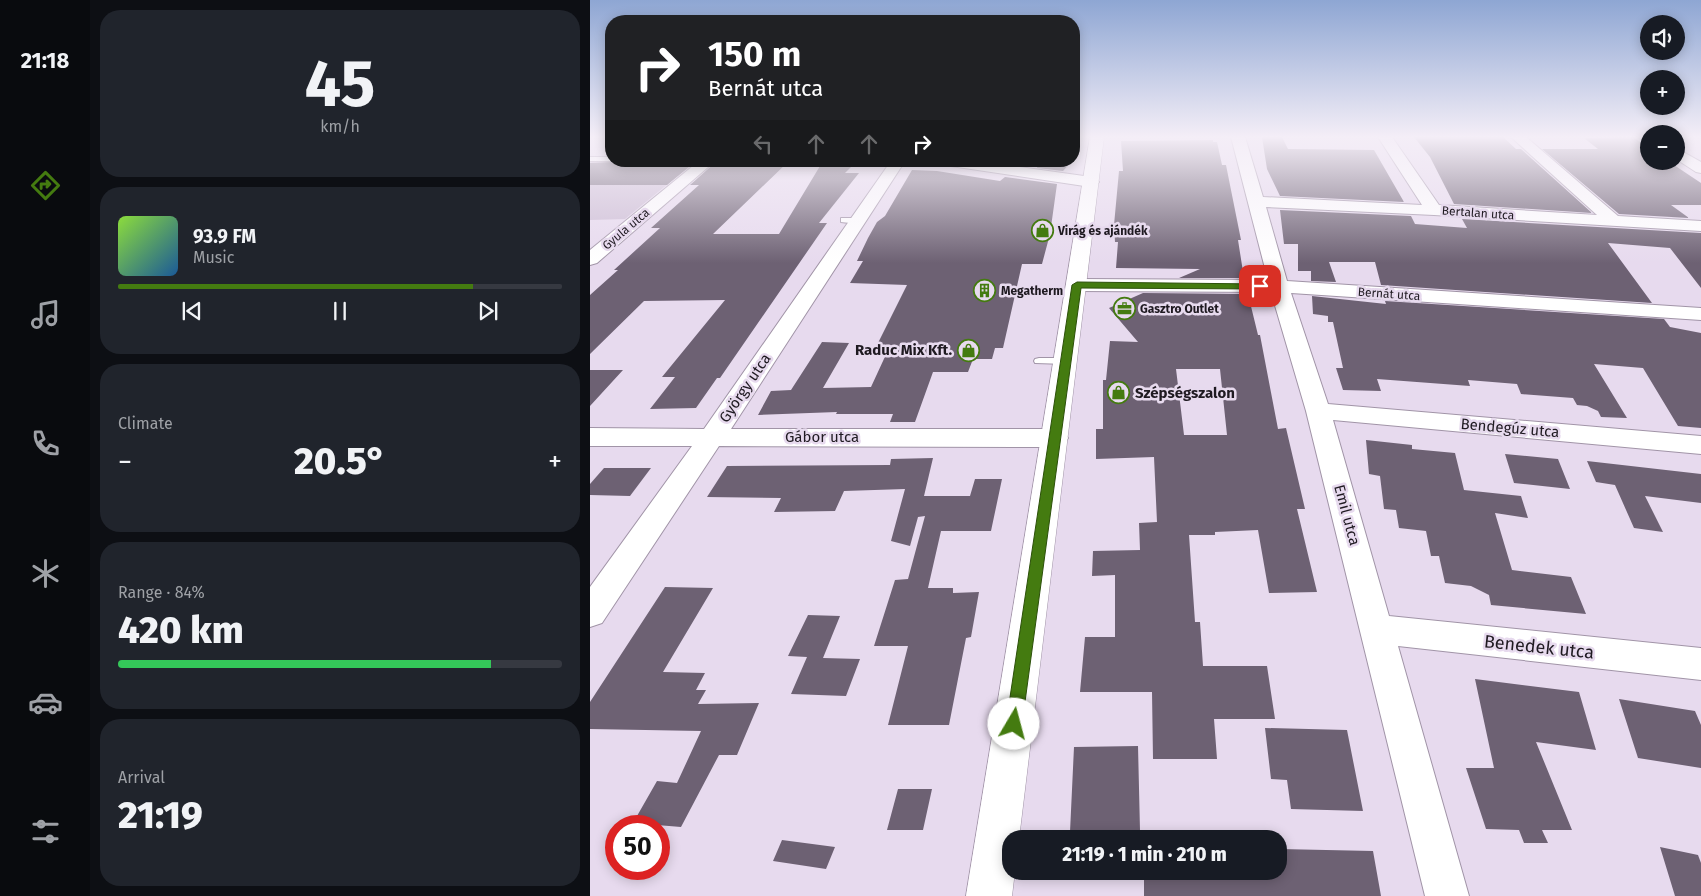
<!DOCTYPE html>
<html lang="en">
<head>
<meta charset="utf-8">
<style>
	body { margin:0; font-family:"Fira Sans",sans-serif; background:#20242c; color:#f1f3f6; height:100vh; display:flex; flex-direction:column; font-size:19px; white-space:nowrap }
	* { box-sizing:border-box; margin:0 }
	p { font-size:16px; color:#9ea1a6 }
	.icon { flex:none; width:28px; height:28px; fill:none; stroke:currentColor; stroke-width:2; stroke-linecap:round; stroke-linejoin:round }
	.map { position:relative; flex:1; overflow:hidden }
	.details { display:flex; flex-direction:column; gap:10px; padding:10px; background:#0d0f14; width:500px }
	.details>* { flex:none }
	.banner { position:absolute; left:15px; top:15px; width:475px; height:152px; border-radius:20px; box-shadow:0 2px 12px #0003; background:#202124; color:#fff; overflow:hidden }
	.controls { position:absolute; left:1050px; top:15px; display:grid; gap:10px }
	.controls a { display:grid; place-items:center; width:45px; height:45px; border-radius:50%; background:#171b24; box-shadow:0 2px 12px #0003; font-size:25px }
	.speed { position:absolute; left:15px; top:815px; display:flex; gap:10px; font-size:25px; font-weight:700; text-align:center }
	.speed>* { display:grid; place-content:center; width:65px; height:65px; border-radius:50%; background:#171b24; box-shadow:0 2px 12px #0003; line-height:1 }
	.speed .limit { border:8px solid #d22; background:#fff; color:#111 }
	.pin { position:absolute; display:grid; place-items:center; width:42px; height:42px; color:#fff; margin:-21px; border-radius:10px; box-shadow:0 2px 8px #0006 }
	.me { position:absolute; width:55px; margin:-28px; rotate:8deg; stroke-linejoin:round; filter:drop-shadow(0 0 4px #0008) }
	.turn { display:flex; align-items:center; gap:18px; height:105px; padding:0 20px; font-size:22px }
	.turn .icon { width:65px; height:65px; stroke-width:2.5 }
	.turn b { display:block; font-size:35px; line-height:42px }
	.lanes { display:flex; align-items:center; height:48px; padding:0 20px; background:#0003; justify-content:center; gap:25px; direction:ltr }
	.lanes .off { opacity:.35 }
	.big { font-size:38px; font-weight:800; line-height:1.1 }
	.details .card { flex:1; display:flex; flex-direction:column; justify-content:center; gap:8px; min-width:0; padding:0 18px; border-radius:20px; background:#20242c }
	.details .dial { align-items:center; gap:0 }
	.dial b { font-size:65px; line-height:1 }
	.song { display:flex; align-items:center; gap:15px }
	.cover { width:60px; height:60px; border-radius:8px; background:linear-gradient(135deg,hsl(90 70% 55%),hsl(210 70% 35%)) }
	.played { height:5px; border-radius:2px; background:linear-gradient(90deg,#447b10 80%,#363941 80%) }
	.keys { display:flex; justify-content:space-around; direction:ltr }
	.heat { display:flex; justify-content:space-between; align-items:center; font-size:28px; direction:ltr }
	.charge { height:8px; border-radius:4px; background:linear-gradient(90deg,#34c759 84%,#363941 0) }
	.trip { position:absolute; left:412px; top:830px; width:285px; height:50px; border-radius:20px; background:#171b24; box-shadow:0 2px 12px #0003; font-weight:800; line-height:50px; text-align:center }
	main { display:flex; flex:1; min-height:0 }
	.tab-bar { display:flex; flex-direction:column; width:90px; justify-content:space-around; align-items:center; background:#090b0e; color:#9ea1a6 }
	.tab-bar .icon { width:35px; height:35px }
	.tab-bar .on { color:#447b10 }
	.tab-bar b { font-size:22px; color:#f1f3f6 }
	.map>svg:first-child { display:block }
</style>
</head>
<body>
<main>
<nav class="tab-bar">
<b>21:18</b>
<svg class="icon on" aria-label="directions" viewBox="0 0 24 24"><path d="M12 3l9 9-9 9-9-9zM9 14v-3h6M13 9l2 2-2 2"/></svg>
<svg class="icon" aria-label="music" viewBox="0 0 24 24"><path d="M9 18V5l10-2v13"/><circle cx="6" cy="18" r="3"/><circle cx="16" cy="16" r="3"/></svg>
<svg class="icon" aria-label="phone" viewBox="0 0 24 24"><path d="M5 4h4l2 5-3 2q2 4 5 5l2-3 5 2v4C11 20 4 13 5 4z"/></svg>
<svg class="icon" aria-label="climate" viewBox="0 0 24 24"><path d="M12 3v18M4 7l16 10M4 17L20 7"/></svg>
<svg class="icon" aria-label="car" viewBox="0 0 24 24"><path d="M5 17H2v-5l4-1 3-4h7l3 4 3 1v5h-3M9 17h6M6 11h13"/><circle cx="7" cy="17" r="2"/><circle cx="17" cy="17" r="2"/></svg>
<svg class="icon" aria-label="filters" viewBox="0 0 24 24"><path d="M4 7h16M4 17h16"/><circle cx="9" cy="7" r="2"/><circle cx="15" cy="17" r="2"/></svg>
</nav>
<section class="details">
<div class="card dial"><b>45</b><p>km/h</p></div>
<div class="card">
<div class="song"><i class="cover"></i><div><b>93.9 FM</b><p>Music</p></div></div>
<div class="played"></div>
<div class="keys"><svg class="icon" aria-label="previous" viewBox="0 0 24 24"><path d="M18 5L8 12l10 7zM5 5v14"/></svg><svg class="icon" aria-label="pause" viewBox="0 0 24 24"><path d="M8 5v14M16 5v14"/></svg><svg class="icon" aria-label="next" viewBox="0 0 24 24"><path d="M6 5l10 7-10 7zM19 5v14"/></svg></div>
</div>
<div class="card"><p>Climate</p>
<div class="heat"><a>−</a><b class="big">20.5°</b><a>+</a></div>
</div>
<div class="card"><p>Range · 84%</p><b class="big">420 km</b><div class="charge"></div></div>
<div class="card"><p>Arrival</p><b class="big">21:19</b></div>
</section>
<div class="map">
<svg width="1111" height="896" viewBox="0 0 1111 896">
	<rect width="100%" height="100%" fill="#e7daee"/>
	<path fill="#ccbcd4" d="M0,156H21V161H106L35,219L0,220Z"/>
	<path fill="#6d6173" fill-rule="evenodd" d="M672,137H692L698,149L784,150L814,202L690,196L677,169Z
		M824,137H913L926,149H931L1002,213L864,204L840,157Z
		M1043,137L1059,148V161H1078L1111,183V205H1081L1099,218L1029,214L952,149H1008L994,138Z
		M623,140V142H627L632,165H636L651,240H648L654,278H589L610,269L526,268L528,242H525L524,225L529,171H533L531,141Z
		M127,161H199L123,234H189L230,166L263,165L255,173H269L229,223H237L130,378H127L106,408L60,409L85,377H72L135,300L54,301L0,354V295L28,270H24L70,228H61L109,185H100Z
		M449,161H482L473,171L447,168Z
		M23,162H105L77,185H0V163Z
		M322,170L347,171L410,181L415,177L467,184L460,234L452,264H432L413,348H405L402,359H383L378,372H343L325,422H300L303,414H246L247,412L168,415L181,391L201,390L232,342L259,343L233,388L281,387L299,348L286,347L317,285L260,283L273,261H267L278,238L287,222L295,216Z
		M690,210L821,216L825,224L877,228L872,219L1111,233V288L1080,248L1018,243L1062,303L791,285L785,262H739L746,282L721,281V271H708V244H694Z
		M553,293L658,294L668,335H670L688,429L696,428L715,509H707L727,592L679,593L668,530L625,532V535H599L605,622H610L613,666H677L685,719H624L627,759H563L562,692H490L495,637H525V575L502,576L503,551L550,550L549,523L567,522L564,457L506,459V429H513V380H516L520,341L548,342L519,308ZM586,369H630L637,435H594Z
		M722,296L796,304L795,301L1074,319L1080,327L1111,333V428L1088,426L1053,368L1004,364L1037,418L1011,417L1008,411L997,406L987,405L983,398L931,394L927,384L878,380L880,386L787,379L791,391L753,390L746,368H753L743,322H738V316L723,314Z
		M0,370H33L0,406Z
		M776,440L822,445V449L865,453L874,490L931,496L938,518L905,513L922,570L981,577L996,614L901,605L899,595L881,586L855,583L849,556H841L836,531L809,528L806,510L794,509L790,476L779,474Z
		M915,454L968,459L980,489L924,483Z
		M343,458L334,496H380L385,479H412L401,531H351L338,588H363V593L389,592L381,637L376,638L359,725H298L318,646H284L305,580L318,579L335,516L328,517L320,546L301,541L315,489L254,491L245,511L184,512L191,498L117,497L137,466L300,465L301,459Z
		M997,461L1111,474V503L1055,496L1073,532L1044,528L1025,485L1006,482Z
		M14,468H61L40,496L0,495V484Z
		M75,587L123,588L73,672L115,673L106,690H116L108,704L169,703L147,755H129L91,827L43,823L67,781L87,783L111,731L0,729V702Z
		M218,615L250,616L233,658L270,659L256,696L201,694L217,657L198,656Z
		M885,679L989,692L1006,750L946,742L982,830H952L958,843H934L929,830L896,829L876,768H904Z
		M1029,699L1105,711L1111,725V768L1048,758Z
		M675,728L757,730L773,811L701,809L697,780L681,779Z
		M548,746L550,830L480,832L484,747Z
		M308,789H342L333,830H297Z
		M192,840L245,847L236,869L183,861Z
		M1070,847L1108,855L1111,863V896H1085Z
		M689,849L783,851L791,896H554V871H689Z"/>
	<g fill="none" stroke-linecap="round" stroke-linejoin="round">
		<defs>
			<path id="service" d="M0,157H21V161H0Z
				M251,218H269L273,220C268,224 257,223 251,222Z
				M449,358H476L481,361L476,364L445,363L444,361L445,359Z"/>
			<path id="minor" d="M641,137H655L673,197L832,205L788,137H802L849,205L1007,215L921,137H936L1028,216L1111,221V231L844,215L676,207L697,281L1111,308V320L701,293L738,404L1111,436V454L743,420L799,616L1111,648V680L808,646L879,896H835L716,411L681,292L487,291L480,289L477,285L480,281L487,279L678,280Z
				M1086,148L1111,162V173L1106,172L1086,159Z
				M109,161H125L7,263L0,265V250Z
				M301,161H315L141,429H465L474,432L478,438L474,444L465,447L129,446L12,623L0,627V587L102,446H0V428L114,429Z
				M347,161H387L501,177L506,179L509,182L506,185L501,187L354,165Z"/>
			<path id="secondary" d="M500,137H514L429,839H421V871H425L422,896H376Z"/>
		</defs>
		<use href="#service" stroke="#a194a7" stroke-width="2"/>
		<use href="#minor" stroke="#a194a7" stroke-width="2"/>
		<use href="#secondary" stroke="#a194a7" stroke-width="1"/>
		<use href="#service" fill="#fff" fill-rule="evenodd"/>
		<use href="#minor" fill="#fff" fill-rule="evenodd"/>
		<use href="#secondary" fill="#fff" fill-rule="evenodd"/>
	</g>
	<linearGradient id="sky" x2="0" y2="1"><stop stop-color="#8ea6d3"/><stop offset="0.52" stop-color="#f4eef7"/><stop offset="1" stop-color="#f4eef7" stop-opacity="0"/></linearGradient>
	<rect width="1111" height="263" fill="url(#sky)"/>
	<path fill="#447b10" stroke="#2c500a" d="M487,282L670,284L674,286L670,289L491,288L432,724L430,730L424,732L418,730L416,724L482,285Z"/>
	<defs>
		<symbol id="shop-ring" viewBox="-11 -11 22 22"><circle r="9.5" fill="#e7daee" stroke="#447b10" stroke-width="1.5"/><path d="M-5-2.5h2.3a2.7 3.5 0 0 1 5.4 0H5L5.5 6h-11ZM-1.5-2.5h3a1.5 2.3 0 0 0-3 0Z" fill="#447b10"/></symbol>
		<symbol id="building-ring" viewBox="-11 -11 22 22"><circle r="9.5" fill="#e7daee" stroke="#447b10" stroke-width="1.5"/><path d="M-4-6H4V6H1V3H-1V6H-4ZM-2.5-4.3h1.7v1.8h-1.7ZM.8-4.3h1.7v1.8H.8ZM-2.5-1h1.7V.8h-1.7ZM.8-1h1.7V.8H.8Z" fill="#447b10"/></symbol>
		<symbol id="office-ring" viewBox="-11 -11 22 22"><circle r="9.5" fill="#e7daee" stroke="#447b10" stroke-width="1.5"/><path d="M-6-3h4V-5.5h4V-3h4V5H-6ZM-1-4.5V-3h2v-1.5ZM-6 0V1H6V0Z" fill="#447b10"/></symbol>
	</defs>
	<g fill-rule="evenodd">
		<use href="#shop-ring" x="440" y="218" width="25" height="25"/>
		<use href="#building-ring" x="382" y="278" width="25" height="25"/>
		<use href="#office-ring" x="522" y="296" width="25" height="25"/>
		<use href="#shop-ring" x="366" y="338" width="25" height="25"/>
		<use href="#shop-ring" x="516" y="380" width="25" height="25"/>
	</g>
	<g text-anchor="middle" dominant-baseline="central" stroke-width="5" stroke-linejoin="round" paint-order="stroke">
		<g font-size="12" fill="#1f1a21" stroke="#e7daee">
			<text transform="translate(888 213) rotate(4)">Bertalan utca</text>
			<text transform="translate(36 229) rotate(-40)">Gyula utca</text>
			<text transform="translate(799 294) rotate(4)">Bernát utca</text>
		</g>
		<g font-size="12" font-weight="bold" fill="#1f1a21" stroke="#e7daee" text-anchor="start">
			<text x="468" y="231">Virág és ajándék</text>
			<text x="411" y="291">Megatherm</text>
			<text x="550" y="309">Gasztro Outlet</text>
		</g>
		<g font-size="15" font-weight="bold" fill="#1f1a21" stroke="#e7daee" text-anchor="end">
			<text x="362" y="350">Raduc Mix Kft.</text>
			<text x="545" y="393" text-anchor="start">Szépségszalon</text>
		</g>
		<g font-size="15" fill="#1f1a21" stroke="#e7daee">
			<text transform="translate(155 388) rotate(-56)">György utca</text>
			<text transform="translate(920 428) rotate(5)">Bendegúz utca</text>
			<text x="232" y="437">Gábor utca</text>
			<text transform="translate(757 515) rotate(75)">Emil utca</text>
		</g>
		<g font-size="18" fill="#1f1a21" stroke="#e7daee">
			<text transform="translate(949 647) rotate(6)">Benedek utca</text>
		</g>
	</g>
</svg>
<div class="controls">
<a><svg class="icon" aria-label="sound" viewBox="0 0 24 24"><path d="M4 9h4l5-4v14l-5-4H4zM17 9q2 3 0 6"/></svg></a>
<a>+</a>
<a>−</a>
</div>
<div class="speed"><div class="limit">50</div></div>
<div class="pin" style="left:670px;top:286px;background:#d93025"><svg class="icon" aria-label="arrive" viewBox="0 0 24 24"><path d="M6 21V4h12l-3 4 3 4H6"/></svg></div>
<svg class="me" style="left:424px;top:724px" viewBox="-20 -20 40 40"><circle r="19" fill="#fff"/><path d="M0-13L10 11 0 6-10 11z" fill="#447b10"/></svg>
<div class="trip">21:19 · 1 min · 210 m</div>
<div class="banner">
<div class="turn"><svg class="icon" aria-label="right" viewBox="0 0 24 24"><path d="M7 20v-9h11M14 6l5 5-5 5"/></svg><div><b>150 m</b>Bernát utca</div></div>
<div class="lanes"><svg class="icon off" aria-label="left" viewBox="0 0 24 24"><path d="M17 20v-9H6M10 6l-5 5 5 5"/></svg><svg class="icon off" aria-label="ahead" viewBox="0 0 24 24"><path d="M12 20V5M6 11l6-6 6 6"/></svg><svg class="icon off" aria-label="ahead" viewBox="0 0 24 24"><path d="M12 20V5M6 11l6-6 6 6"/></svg><svg class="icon" aria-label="right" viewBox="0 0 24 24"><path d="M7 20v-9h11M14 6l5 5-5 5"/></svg></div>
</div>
</div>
</main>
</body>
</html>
